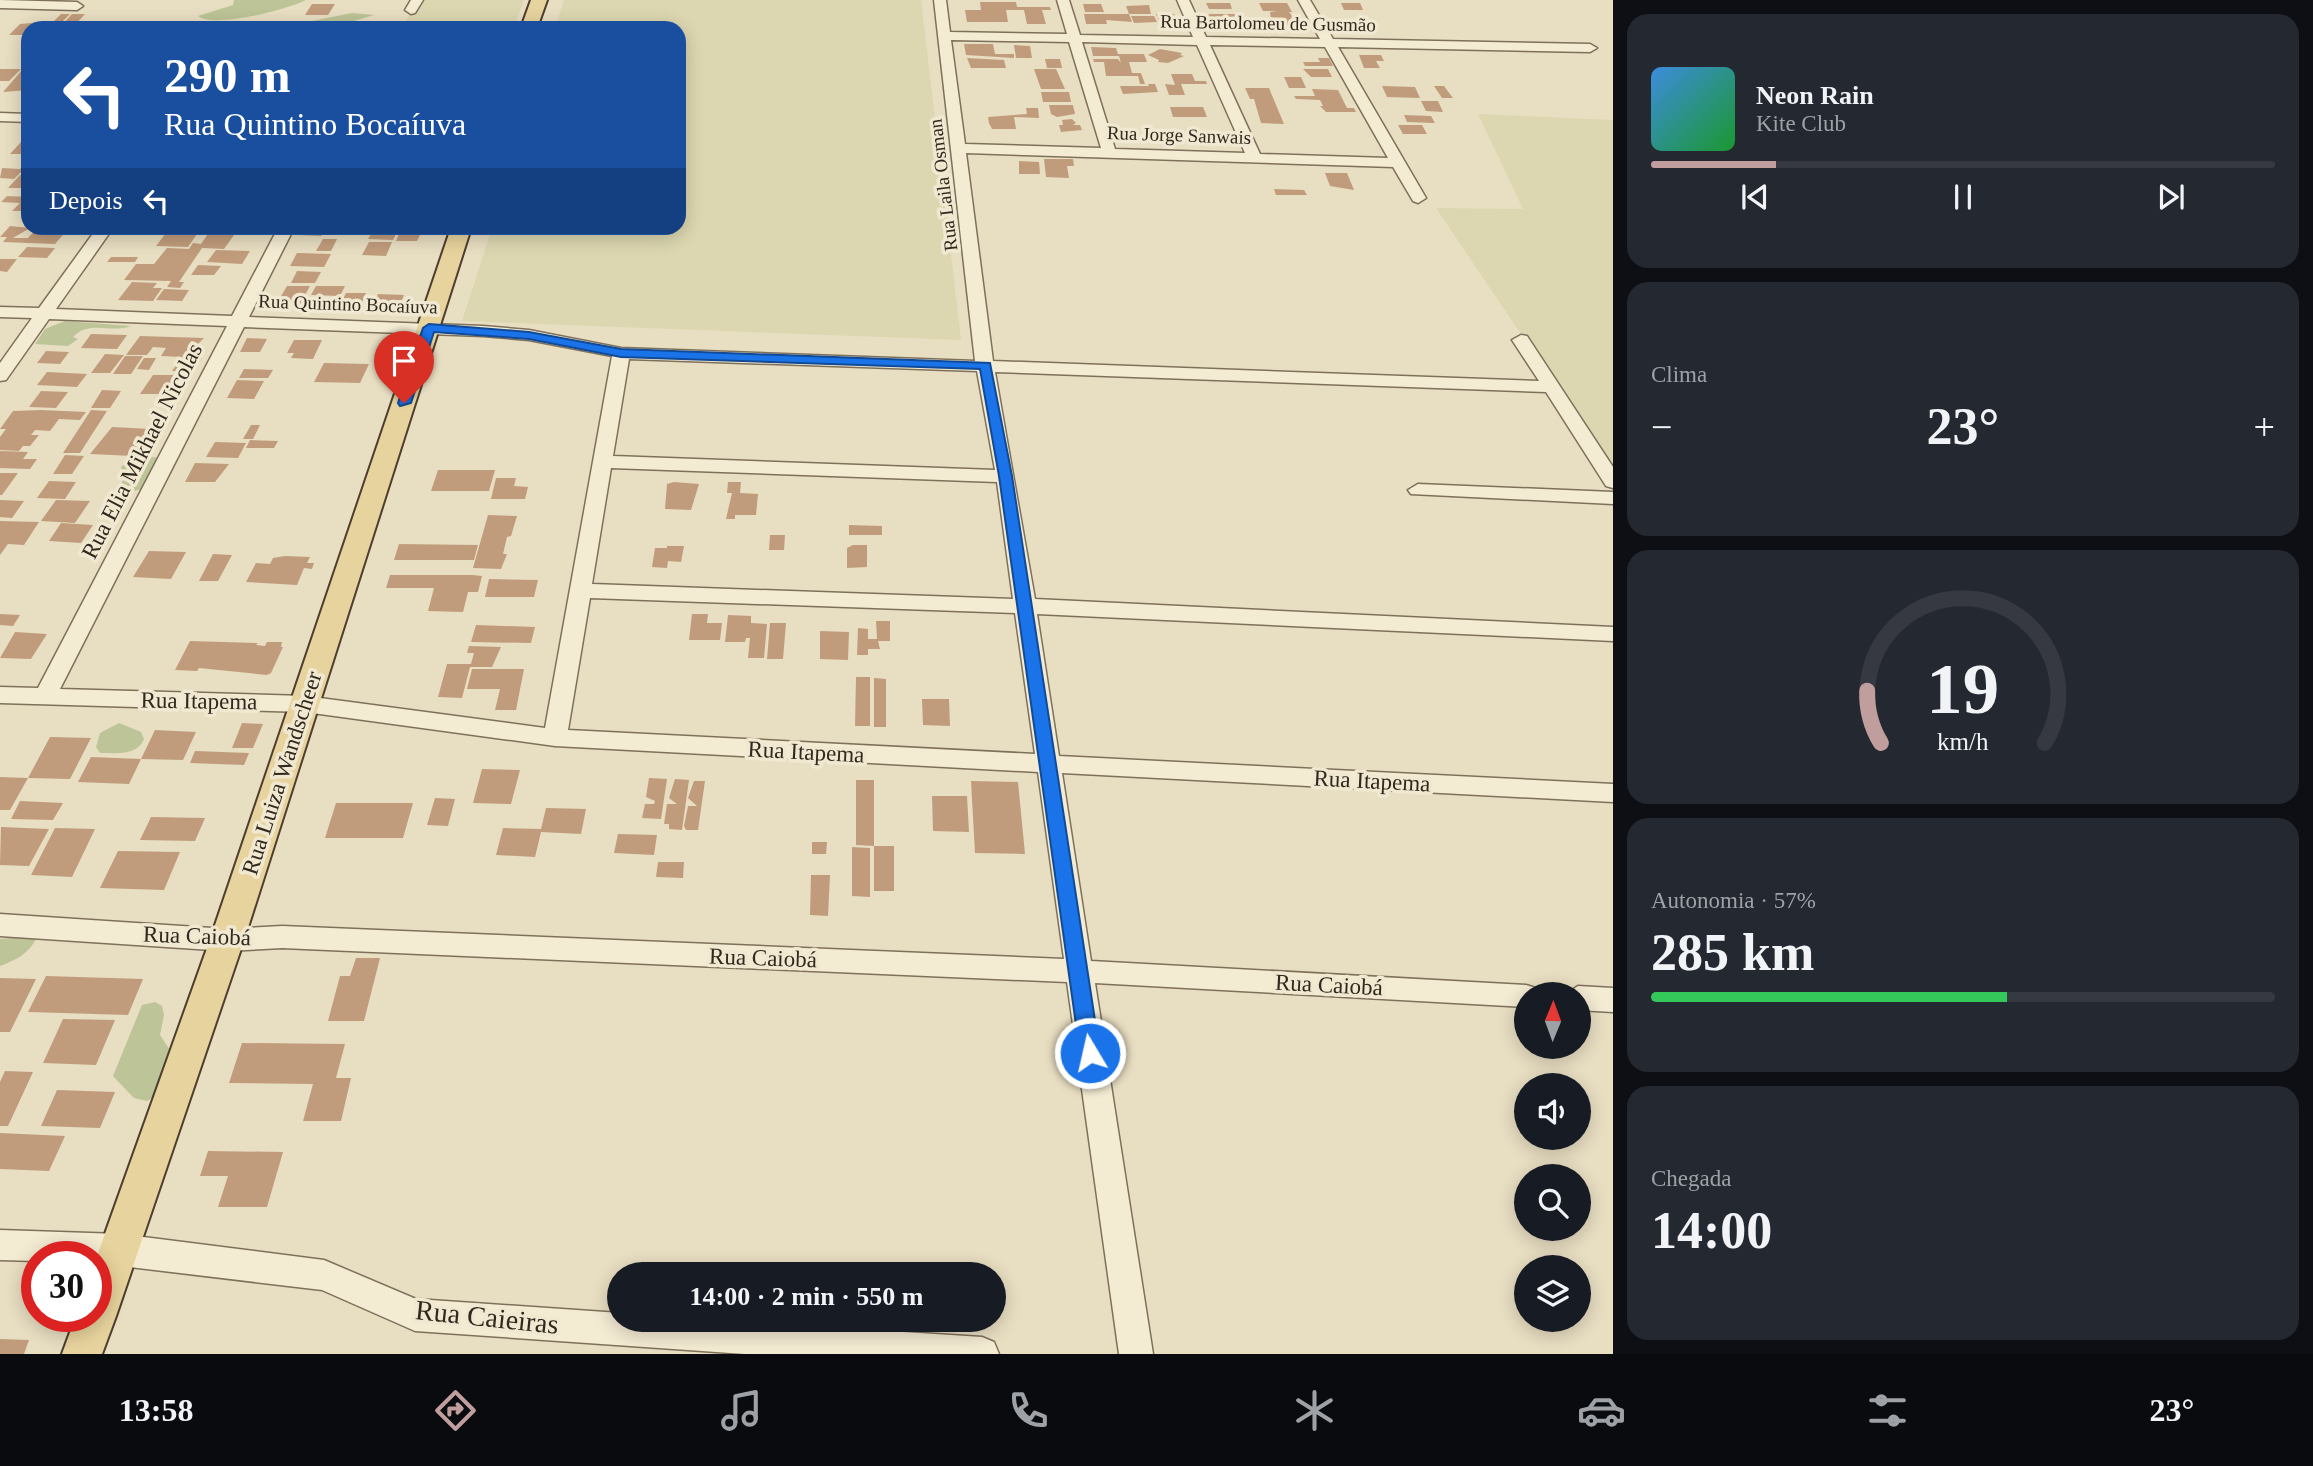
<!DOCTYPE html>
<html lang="pt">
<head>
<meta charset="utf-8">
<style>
	body { margin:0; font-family:Georgia,serif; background:#242831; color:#f1f3f6; height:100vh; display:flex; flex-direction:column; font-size:26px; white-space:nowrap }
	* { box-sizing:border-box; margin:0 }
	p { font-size:23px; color:#9ea1a6 }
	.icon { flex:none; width:38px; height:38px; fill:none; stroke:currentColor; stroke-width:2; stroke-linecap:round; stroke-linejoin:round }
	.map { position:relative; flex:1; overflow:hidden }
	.drawer { display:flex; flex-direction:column; gap:14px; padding:14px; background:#0d0f14; width:700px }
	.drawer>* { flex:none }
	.guide { position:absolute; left:21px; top:21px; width:665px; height:214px; border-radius:21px; box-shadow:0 4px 18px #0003; background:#1a4fa0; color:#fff; overflow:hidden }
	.needle { width:46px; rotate:1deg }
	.buttons { position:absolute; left:1514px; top:982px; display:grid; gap:14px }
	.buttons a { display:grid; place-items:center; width:77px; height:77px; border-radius:50%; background:#171b24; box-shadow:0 4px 18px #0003; font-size:35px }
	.speed { position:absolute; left:21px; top:1241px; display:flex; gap:14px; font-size:35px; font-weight:700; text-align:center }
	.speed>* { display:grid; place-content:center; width:91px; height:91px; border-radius:50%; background:#171b24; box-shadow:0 4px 18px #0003; line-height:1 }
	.speed .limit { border:10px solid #d22; background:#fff; color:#111 }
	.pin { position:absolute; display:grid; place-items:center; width:60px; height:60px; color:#fff; margin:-72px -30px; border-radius:50% 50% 50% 0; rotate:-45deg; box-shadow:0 0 7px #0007 }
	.pin .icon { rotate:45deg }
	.me { position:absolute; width:77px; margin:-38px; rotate:351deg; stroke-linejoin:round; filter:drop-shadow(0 0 5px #0008) }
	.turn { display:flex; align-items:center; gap:24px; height:147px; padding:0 28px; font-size:32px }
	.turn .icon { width:91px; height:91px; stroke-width:2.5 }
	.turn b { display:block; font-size:49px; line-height:60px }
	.then { display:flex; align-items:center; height:66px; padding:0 28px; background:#0003; gap:14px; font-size:26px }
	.big { font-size:52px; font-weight:800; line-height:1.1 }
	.drawer .card { flex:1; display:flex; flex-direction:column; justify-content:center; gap:10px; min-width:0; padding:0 24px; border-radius:21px; background:#242831 }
	.drawer .dial { align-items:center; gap:0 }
	.dial svg { height:182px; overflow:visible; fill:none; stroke:#363941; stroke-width:7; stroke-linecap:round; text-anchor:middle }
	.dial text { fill:#f1f3f6; stroke:none }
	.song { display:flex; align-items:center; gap:21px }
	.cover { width:84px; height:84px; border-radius:10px; background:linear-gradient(135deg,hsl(210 70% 55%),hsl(130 70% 35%)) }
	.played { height:7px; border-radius:4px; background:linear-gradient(90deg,#c19e9e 20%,#363941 20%) }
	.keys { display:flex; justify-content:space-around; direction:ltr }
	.heat { display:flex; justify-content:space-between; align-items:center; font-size:38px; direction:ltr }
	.charge { height:10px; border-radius:5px; background:linear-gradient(90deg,#34c759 57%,#363941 0) }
	.trip { position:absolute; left:607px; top:1262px; width:399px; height:70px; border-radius:35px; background:#171b24; box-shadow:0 4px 18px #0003; font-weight:800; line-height:70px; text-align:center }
	.dock { display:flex; height:112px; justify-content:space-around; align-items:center; background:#090b0e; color:#9ea1a6 }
	.dock .icon { width:49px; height:49px }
	.dock .on { color:#c19e9e }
	.dock b { font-size:32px; color:#f1f3f6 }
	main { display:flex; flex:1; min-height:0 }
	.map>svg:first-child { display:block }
</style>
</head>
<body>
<main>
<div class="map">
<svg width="1613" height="1354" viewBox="0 0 1613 1354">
	<rect width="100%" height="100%" fill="#e8dec2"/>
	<path fill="#dcd7b0" d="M417,0H524L514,28H402Z
		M564,0H921L961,340L462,321L492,228H679V28H555Z
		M1478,114L1613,120V471L1436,208L1523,209Z"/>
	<path fill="#bdc497" d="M234,0H306C288,9 215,29 198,16L233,5Z
		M352,13L374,15L344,24L342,28H300L307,22Z
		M65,321L131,326C111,334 89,319 73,337L78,339L68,346L35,344L45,329Z
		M155,457L160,461L143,489L134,491L121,486L124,476L121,467L130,459Z
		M119,723L141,732L144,739C137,756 116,753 100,753L96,747L100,733Z
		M27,936L36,939C28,954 16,960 0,966V939Z
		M155,1002L162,1006L164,1015L160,1035L171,1052L159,1093L147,1101L134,1098L113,1076L142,1005Z"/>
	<path fill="#c19c7c" d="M980,2H1016L1017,7H1050L1051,10H1042L1046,24H1027L1024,10H1006L1008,22H967L965,10H981Z
		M1206,3H1230L1232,9H1209Z
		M1259,3H1287L1292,12H1289L1300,27H1285L1280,20H1271L1270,12L1277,11H1263Z
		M1341,3H1360L1363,10H1344Z
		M312,4H335L328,15H305Z
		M1083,4H1101L1104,12H1085Z
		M1149,5L1151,14H1129L1126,6Z
		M61,14H70L56,28H28L27,35H9L20,24L54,21Z
		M72,14H85L75,25H62Z
		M1084,14H1129L1132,22L1106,20L1107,24H1086Z
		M1156,14H1174L1178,23H1160Z
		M1211,14H1235L1238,20H1234L1239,31H1227L1222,20L1208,19L1207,15Z
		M1131,16H1154L1157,22L1134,23Z
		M1239,20H1255L1261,32H1252L1248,23H1241Z
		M964,44H993L995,54H1014V58L966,55Z
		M1014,45L1030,46L1032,58H1016Z
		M1091,47L1116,48L1118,54H1144L1147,62H1129L1132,73H1141L1145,84H1140L1138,76H1106L1104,62H1094L1093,59H1118L1121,63L1119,56H1093Z
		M1160,49L1182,53L1180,55L1184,56L1168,63L1158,62L1159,60L1148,55Z
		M1359,55H1381L1384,61H1376L1380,68H1364Z
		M967,58L1004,60L1006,68H971Z
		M1318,58H1329L1333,66H1305L1303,62H1320Z
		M1045,59H1060L1062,68H1047Z
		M0,69H21L9,81H0Z
		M23,69H28V90L3,92Z
		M1034,69H1056L1065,89H1041Z
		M1303,69H1328L1332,77H1311Z
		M1171,74H1192L1195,81H1206L1207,84H1181L1185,95H1169L1165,84L1175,85Z
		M1284,77H1301L1306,88H1289Z
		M1148,84H1155L1158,92L1123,94L1120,86H1149Z
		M1382,86L1415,87L1420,98L1387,97Z
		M1434,86H1444L1453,98H1442Z
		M1245,88H1269L1284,124L1261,123L1254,99H1250Z
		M1312,89L1338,90L1347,108H1354L1356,112H1326L1320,106H1323L1320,100L1296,99L1294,96H1315Z
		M1041,92H1069L1071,102H1043Z
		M1421,101H1438L1443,112L1426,111Z
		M1049,105H1073L1075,114L1057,117L1051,114Z
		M1170,107H1203L1207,117H1173Z
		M1026,108H1038L1039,118L1014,117L1016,129H992L989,123L988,117L1027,114Z
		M1404,115L1431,116L1435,123L1407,122Z
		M1072,119L1076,123L1073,125H1080L1082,130L1061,132L1059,125H1063L1062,120Z
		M1398,125H1422L1427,134H1403Z
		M28,130V154H10L21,142L25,136H21Z
		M1044,159H1073L1074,166H1067L1069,178L1046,177Z
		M28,161V169H24L14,179L0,178L2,168L20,169Z
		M1019,161L1039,162L1040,174H1019Z
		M1325,173H1347L1354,190L1330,186Z
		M20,175H28V188H8Z
		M1274,189L1304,190L1307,195H1276Z
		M7,196L28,197V211H12L20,203L1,202Z
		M10,226L30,228L13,238H28L37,228L68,229L55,244L3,242L7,237H0Z
		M227,228H261L258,234L223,233Z
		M302,228H325L321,236L297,235Z
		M375,228H399L393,240L368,239Z
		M166,233L197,234L188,247L156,246Z
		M208,234L234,235L224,249L202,248L179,282H184L180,288L167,287L171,281L124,280L136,264H154L167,248L189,249L193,243L201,244Z
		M399,234L420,235L417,241H396Z
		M323,239H337L331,251H316Z
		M369,242H392L386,256L362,255Z
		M27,247L55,248L47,258L18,257Z
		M216,250L250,251L242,264L207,262Z
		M297,253L331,254L324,267L290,266Z
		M111,257H138L135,262H107Z
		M0,259H17L7,272L0,271Z
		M198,265L221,266L214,275H191Z
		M297,271L321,272L315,283H291Z
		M132,282L157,283L153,288H162L153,301L118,300Z
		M287,286H310L300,304L277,303Z
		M316,286H345L340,296L311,295Z
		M164,289L189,290L182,301L156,300Z
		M346,293H366L360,307L339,306Z
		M378,294L404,295L399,307H372Z
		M91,334L127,335L117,349L81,348Z
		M140,336L204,338L184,358H202L193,372L172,371L182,357L161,356L166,348L153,347L147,355H126Z
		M247,338L267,339L260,352H240Z
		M294,340H322L313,359L291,358L294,353H287Z
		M46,351L69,352L60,364L37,363Z
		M105,354L124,355L110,373H91Z
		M125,356H143L131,374H113Z
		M144,358H156L149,370L137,369Z
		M324,363L369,364L360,383L314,382Z
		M244,369L273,370L268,378H239Z
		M47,372L87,374L77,387L37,385Z
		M153,375H179L168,394H140Z
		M237,380L264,381L254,399L227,398Z
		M102,390L121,391L110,408H91Z
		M41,391L68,392L56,408L29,407Z
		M41,410L86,412L80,420L59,419L50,431L35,430L31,435H39L30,446H23L19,451L0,450V437L6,429H0L13,411Z
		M91,410L107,411L80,453H63Z
		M251,425H260L253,439H243Z
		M112,427L151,429H157L150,440H144L133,456L90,454Z
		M250,440L278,441L274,448H246Z
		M215,442L246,443L238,458L206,457Z
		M0,451L28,452L23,459H37L30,469L0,468Z
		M65,455L84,456L72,474H53Z
		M195,463L229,464L215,482H185Z
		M438,470H495L489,491H431Z
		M0,473H18L2,495H0Z
		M496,478H516L514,486L528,487L525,499H491Z
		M49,481L76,482L65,499L37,498Z
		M674,482L699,484L691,510L665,509L667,484Z
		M728,482H741L740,493L758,494L756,515H735V519H726L732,493H727Z
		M0,500L24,501L12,518L0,517Z
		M56,500L90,501L75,523L41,521Z
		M488,515L517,516L511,536L507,537L503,554H507L501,569L473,568Z
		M0,521L39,522L24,545L8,544L0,555Z
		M61,523L93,525L81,543L49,541Z
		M849,525L882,526V535H849Z
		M770,535H785L784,550H769Z
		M399,544L478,545L474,560H394Z
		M853,545H867V567L847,568V548Z
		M667,546H684L681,562L668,561L667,568L652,567L655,548H667Z
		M149,551L186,552L171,579L133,577Z
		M213,554L232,555L218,581H199Z
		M285,556L310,557L307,563H314L312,569L304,568L297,585L246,582L256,563L270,564L273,558Z
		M390,575H472L482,576L478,592H468L463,612L428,611L434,588H386Z
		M489,579L538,580L534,597H485Z
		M0,614L20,615L13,626L0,625Z
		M692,614H708L707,623H722L720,640H689Z
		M728,615L751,616V623L767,624L764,658H748L750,638H746L745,642H725Z
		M876,621H890V641H878L880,649H868V655H857L858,628L868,629V639H877Z
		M770,623H786L783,659H767Z
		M476,625L535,627L531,643L471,642Z
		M820,631L849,632L848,660L820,659Z
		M15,632L47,634L31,659L0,658Z
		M190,641L258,643L256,645L265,646L267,642H282L281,647H283L271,673L267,675L199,668L197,671L175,670Z
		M469,646L501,647L492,667H470L462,698L438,697L447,664H471L474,653H467Z
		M472,669H524L516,710H495L500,689H467Z
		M856,677H870V726H855Z
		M874,678L886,679V727H874Z
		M922,699H949L950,726L923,725Z
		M242,723L263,724L253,748H232Z
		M155,730L196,732L183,760L141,759Z
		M50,737L91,738L70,779L28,778L10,810H0V777L28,778Z
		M195,751L249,753L244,765L190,763Z
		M91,757L141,759L129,784L78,782Z
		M482,769L520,770L511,804L473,803Z
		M649,778L667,779L661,819L642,818L645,804H654L655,801L646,797Z
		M675,779L689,780L682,830L669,829V824H664L667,804H677L669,798Z
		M856,780H874V846L856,845Z
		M694,781H705L698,830H686L684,826L688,806H697L688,798Z
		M971,781L1018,782L1025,854L975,853Z
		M932,796H967L969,832L933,831Z
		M435,798L455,799L448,826L427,825Z
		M20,801L63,803L53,820L11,819Z
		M336,803H413L403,838H325Z
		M546,808L586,809L581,834L541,832L535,857L496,855L503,828L541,829Z
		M151,817L205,818L195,841L140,840Z
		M1,827L49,829L29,866L0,865Z
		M55,828L95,829L72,877L31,875Z
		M618,834L657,835L654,855L614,853Z
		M812,842H827L826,854H812Z
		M874,846H894V891H874Z
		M852,847L870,848V897L852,896Z
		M118,851L180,852L164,890L100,888Z
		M658,862H684L683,878L656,877Z
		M811,875H830L828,916L810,915Z
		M356,958H380L364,1021H328L340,976H350Z
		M46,976L143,979L128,1015L28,1012Z
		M0,978L36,979L10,1032H0Z
		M63,1019L115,1020L96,1065L43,1063Z
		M242,1043L345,1044L336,1078H351L341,1121H303L313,1084L229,1083Z
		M5,1071L33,1072L8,1126H0V1082Z
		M57,1090L115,1092L100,1128L41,1126Z
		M0,1133L65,1136L49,1171L0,1169Z
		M208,1151L283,1152L267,1207H218L228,1176H200Z
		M0,1339L29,1340L24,1354H0Z"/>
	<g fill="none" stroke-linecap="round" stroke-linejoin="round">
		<defs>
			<path id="minor" d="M0,0L77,2L83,6L77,10L0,8Z
				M411,0H423L415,13L411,14L405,10Z
				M934,0H946L950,32L1067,34L1057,0H1069L1080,35L1193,37L1177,0H1189L1206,37L1320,39L1298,0H1310L1333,39L1590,44L1597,48L1590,52L1338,47L1426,198L1418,203L1413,201L1393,167L966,153L993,361L1539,381L1512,340L1521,335L1527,336L1613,467V488L1606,486L1546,392L995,372L1035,599L1613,627V641L1037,614L1059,756L1613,784V802L1062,773L1091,961L1526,985L1536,988L1539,994H1526V1007L1095,983L1153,1354H1119L1067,982L282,948L227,951L0,936V914L227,929L282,926L1064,959L1038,772L555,746L305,712L0,703V687L38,688L227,326L49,319L6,380L0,381V363L32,318L0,317V307L39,308L97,228H113L56,309L232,316L278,228H294L249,317L483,326L529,330L621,348L975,361ZM951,40L1069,42L1101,148L965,144ZM1082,42L1197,45L1245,153L1115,149ZM1210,45L1325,47L1388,158L1260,154ZM244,327L483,336L529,340L612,356L545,728L305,696L60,689ZM629,359L977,371L995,470L613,456ZM611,468L997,482L1013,599L592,584ZM590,598L1015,613L1035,754L568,730Z
				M0,113L28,114V122L0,121Z
				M1418,484L1613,492V504L1411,494L1408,490Z
				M1578,986L1613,988V1012L1578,1010V994H1566Z
				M0,1230L120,1234L324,1260L416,1299L620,1313V1320H717L982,1337L994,1342L999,1354H745L415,1331L322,1290L96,1263V1256H37V1261L0,1260Z"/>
			<path id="major" d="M531,0H547L537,28H521Z
				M451,228H471L244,940L116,1316L102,1354H62L76,1316H96V1259L210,940Z"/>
		</defs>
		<use href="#minor" stroke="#7f705b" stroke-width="3"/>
		<use href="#major" stroke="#4d3e2f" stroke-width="4"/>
		<use href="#minor" fill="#f4ebd3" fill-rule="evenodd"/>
		<use href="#major" fill="#e7d39d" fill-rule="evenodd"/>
	</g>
	<path fill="#1a73e8" stroke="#114b97" stroke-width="2" d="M429,324L529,332L621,349L990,363L1012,476L1100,1053L1097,1059L1090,1062L1083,1059L1080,1053L999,476L980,369L621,357L529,339L434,332L411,403L400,406L398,403L423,328Z"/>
	<g text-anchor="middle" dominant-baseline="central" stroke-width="7" stroke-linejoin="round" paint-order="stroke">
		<g font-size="19" fill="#31281e" stroke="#f0e8d0">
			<text transform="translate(1268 23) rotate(1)">Rua Bartolomeu de Gusmão</text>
			<text transform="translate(1179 135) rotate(2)">Rua Jorge Sanwais</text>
			<text transform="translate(943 185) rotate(-97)">Rua Laila Osman</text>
			<text transform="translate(348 304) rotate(2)">Rua Quintino Bocaíuva</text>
		</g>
		<g font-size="23" fill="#31281e" stroke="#f0e8d0">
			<text transform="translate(142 451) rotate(-63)">Rua Elia Mikhael Nicolas</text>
			<text transform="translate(199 701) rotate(1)">Rua Itapema</text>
			<text transform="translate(806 752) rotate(3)">Rua Itapema</text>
			<text transform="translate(282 773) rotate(-72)">Rua Luiza Wandscheer</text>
			<text transform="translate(1372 781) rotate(3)">Rua Itapema</text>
			<text transform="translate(197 936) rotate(2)">Rua Caiobá</text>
			<text transform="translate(763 958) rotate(2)">Rua Caiobá</text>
			<text transform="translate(1329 985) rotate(3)">Rua Caiobá</text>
		</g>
		<g font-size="28" fill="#31281e" stroke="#f0e8d0">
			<text transform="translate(487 1317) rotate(6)">Rua Caieiras</text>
		</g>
	</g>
</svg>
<div class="buttons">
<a><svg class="needle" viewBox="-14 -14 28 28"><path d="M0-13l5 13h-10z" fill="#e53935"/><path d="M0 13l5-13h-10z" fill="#9ea1a6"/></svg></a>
<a><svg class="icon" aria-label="sound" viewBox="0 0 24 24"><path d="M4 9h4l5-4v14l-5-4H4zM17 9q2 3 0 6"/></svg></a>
<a><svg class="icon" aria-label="search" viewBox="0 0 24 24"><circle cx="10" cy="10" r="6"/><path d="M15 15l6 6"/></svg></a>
<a><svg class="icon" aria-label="layers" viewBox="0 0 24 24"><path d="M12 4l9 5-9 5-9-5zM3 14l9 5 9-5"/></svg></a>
</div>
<div class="speed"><div class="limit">30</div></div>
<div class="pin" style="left:404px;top:403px;background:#d93025"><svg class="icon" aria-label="arrive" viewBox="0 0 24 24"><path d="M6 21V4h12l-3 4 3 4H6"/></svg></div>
<svg class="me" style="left:1090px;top:1053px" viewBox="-20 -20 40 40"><circle r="17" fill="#1a73e8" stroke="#fff" stroke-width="3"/><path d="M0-11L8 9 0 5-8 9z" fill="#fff"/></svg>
<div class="trip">14:00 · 2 min · 550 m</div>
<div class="guide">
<div class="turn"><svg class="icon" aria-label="left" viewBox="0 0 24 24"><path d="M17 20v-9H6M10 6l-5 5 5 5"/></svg><div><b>290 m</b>Rua Quintino Bocaíuva</div></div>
<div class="then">Depois<svg class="icon" aria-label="left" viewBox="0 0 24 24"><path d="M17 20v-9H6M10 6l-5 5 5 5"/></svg></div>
</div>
</div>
<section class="drawer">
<div class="card">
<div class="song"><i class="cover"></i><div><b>Neon Rain</b><p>Kite Club</p></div></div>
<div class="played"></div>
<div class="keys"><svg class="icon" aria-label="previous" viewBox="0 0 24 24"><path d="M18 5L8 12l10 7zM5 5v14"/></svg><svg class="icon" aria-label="pause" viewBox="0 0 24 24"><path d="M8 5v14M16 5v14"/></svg><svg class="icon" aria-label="next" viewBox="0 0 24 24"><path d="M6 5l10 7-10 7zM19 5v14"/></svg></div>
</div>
<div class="card"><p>Clima</p>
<div class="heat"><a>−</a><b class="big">23°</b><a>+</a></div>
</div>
<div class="card dial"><svg viewBox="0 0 100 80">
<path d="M14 69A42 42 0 1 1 86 69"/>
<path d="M14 69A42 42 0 0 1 8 46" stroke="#c19e9e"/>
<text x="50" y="56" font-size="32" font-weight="700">19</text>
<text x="50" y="72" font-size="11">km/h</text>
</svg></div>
<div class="card"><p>Autonomia · 57%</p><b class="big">285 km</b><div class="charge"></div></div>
<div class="card"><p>Chegada</p><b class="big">14:00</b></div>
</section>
</main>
<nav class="dock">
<b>13:58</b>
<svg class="icon on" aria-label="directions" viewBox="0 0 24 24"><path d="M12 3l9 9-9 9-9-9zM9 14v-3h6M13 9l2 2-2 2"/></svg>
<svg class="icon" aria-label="music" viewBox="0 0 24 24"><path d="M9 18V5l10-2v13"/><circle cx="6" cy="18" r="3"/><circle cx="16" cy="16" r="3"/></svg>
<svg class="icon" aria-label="phone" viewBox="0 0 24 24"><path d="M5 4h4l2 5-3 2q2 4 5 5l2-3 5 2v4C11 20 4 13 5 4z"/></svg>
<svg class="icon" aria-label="climate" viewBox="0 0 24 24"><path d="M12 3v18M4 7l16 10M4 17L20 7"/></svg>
<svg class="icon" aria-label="car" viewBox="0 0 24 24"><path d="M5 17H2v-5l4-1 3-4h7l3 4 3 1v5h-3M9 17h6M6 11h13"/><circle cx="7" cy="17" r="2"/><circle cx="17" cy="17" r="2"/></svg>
<svg class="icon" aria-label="filters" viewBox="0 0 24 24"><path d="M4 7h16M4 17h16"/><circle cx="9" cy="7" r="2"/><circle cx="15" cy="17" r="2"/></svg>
<b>23°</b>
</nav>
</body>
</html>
